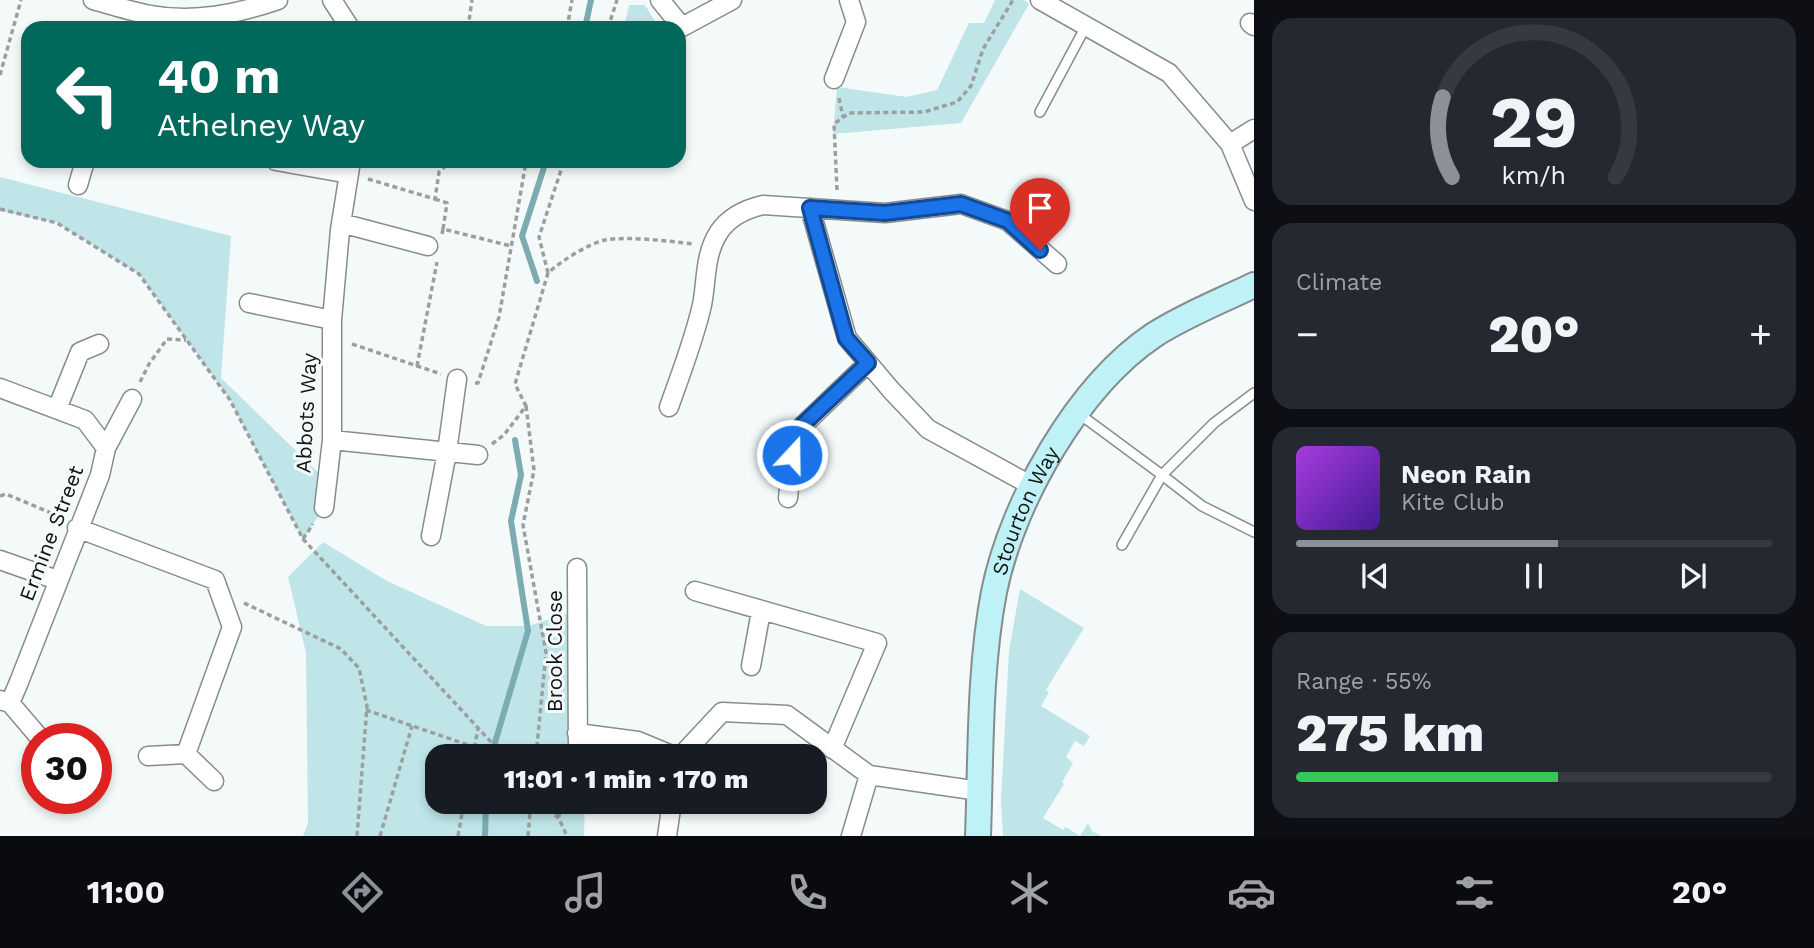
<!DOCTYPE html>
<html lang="en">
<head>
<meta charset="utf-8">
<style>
	body { margin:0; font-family:"Work Sans",sans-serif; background:#242831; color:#f1f3f6; height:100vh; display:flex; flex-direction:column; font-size:26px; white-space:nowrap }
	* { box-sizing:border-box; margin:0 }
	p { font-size:23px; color:#9ea1a6 }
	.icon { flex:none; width:38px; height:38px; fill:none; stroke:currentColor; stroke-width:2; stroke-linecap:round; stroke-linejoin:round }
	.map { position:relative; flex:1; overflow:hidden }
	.panel { display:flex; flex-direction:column; gap:18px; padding:18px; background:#0d0f14; width:560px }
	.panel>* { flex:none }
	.banner { position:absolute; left:21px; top:21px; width:665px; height:147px; border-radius:21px; box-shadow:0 4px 10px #0003; background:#00695c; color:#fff; overflow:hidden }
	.speed { position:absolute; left:21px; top:723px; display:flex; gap:14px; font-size:35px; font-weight:700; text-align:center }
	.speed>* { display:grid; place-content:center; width:91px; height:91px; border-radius:50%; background:#171b24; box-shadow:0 4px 10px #0003; line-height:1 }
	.speed .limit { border:10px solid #d22; background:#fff; color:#111 }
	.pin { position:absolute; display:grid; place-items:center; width:60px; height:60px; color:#fff; margin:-72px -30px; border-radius:50% 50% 50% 0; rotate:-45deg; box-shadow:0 0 7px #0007 }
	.pin .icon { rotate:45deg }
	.me { position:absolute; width:77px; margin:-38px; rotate:21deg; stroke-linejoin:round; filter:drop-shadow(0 0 5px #0008) }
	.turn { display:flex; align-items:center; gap:24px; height:147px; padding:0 21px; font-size:32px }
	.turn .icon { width:91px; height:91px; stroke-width:2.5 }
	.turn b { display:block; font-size:49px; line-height:60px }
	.big { font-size:52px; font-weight:800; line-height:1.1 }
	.panel .card { flex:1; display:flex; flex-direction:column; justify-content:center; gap:10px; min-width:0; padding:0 24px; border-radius:21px; background:#242831 }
	.panel .dial { align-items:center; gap:0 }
	.dial svg { height:182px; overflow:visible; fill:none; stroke:#363941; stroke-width:7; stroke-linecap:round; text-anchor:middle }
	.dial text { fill:#f1f3f6; stroke:none }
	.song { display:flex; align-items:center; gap:21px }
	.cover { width:84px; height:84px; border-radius:10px; background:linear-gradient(135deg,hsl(280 70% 55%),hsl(260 70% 35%)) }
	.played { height:7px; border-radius:4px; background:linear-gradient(90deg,#8c9099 55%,#363941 55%) }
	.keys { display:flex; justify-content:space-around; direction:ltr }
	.heat { display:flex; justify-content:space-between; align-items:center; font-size:38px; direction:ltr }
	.charge { height:10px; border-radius:5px; background:linear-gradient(90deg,#34c759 55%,#363941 0) }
	.trip { position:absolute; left:425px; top:744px; width:402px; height:70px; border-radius:21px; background:#171b24; box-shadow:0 4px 10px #0003; font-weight:800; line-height:70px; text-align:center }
	.dock { display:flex; height:112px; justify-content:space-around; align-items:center; background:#090b0e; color:#9ea1a6 }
	.dock .icon { width:49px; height:49px }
	.dock .selected { color:#8c9099 }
	.dock b { font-size:32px; color:#f1f3f6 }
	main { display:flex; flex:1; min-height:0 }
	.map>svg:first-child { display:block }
</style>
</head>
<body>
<main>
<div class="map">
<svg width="1254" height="836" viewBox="0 0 1254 836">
	<rect width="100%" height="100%" fill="#f4fafa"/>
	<path fill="#bfe5e8" d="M995,0H1024L1029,4L961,123L833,134L837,87L907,97L937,90L969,23H984Z
		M629,5H645L659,28H624Z
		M0,177L231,236L221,378L326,480L324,508L303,539L230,400L139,274L57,223L0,211Z
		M323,542L387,581L486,626H528L588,607L585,756H438V802H585L584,836H303L308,823L306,653L288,577Z
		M1020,589L1084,628L1046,690L1049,692L1041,706L1090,736L1084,746L1075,741L1066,757L1073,763L1062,782L1064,784L1043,818L1063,830L1066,827L1080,836L1088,823L1092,831L1101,836H1003L1001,800L1009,651Z"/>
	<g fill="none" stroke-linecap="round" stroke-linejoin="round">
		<path stroke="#7bacb1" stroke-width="6" d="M585,28L591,0
			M537,281L522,236L546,161
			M491,756L528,631L511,521L521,475L515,440
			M485,836L486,802"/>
		<defs>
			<path id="lane" d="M1040,112L1086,26
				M1254,393L1214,423L1162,475L1202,506L1254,532
				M1078,413L1162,475L1122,545"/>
			<path id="street" d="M93,0C112,5 132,12 151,15C195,23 237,14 278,0
				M332,0L350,28
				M660,0L682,27L732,0
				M1040,0L1169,73L1230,144L1254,201
				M1250,23L1254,26
				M834,79L856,22L849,0
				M1230,144L1254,129
				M276,161L349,174
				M78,185L85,161
				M810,208L847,338L891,390L928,429L1032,486
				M341,223L428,246
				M249,303L332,320
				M0,388L85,420L106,448L132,399
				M669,407C681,373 694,340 702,305C707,280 704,255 719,232C729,217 746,209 763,205L885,213L961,204L1008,221L1057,264
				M57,409L80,352L99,344
				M332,440L478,455
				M788,498L795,433L868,363
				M324,508L332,440V320L340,230L351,161
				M77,528L215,580L232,627L186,754
				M431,536L447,452L457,379
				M0,560L57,580
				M577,568L578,756
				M695,591L877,643L832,749
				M751,666L761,611
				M0,700L10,703L19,682L100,475L106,448
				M10,703L39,737
				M577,733L638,741L674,756
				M148,756L186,754L214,781
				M681,756L722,712L787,715L869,775L979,791
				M667,836L672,802
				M851,836L869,775"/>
			<g id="secondary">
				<path id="s1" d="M978,836C981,756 979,670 994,592C1012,502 1078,386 1154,335C1185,315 1221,301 1254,285"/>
			</g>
		</defs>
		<use href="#lane" stroke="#878c8c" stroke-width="12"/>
		<use href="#street" stroke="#878c8c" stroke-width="21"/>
		<use href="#secondary" stroke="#878c8c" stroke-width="28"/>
		<path stroke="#9b9f9f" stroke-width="3.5" stroke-dasharray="5 3.5" stroke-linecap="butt" d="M468,28L472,0
			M567,28L572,0
			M608,28L617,0
			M0,75L21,0
			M839,98L843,117
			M368,179L435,199L439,172L451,161
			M837,190L834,124L849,113L924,112L957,102L971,86L983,49L1013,0
			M435,199L447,203L443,229
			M0,209L57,223L139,274L230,400L303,539L504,756
			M442,234L443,229L511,246
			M548,273L539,237L564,161
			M352,344L441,374
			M417,366L437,262
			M140,382L149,364L167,339L186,340
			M475,383H478L499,317L526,162L524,161
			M526,406L534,470L523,525L546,653L536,756
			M492,444L504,435L526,406L515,384L548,273C561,261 588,244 605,240C629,236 668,241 693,244
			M0,496L6,494L63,518
			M303,539L313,524
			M244,603L341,649L359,668L367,706L357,836
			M366,710L474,747
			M473,756L478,728
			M544,802L559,819L567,836
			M559,817L560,802
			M380,836L412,726
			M458,836L464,802
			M528,836L531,802"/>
		<use href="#lane" stroke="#fff" stroke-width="9"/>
		<use href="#street" stroke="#fff" stroke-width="18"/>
		<use href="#secondary" stroke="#bef2f6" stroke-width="24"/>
	</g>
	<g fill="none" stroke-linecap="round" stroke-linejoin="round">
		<defs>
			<path id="route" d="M792,455L794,433L868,363L846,338L810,208L885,213L961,204L1008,221L1040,250"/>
		</defs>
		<use href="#route" stroke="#114b97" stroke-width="18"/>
		<use href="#route" stroke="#1a73e8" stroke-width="12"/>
	</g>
	<g text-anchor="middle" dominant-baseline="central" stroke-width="6" stroke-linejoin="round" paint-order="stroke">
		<g font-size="21" fill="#141616" stroke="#f4fafa">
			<text transform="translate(306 413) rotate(-87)">Abbots Way</text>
			<text stroke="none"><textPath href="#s1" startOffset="332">Stourton Way</textPath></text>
			<text transform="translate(51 533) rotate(-69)">Ermine Street</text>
			<text transform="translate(554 651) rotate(-90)">Brook Close</text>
		</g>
	</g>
</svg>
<div class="speed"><div class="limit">30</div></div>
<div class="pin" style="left:1040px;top:250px;background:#d93025"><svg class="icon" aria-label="arrive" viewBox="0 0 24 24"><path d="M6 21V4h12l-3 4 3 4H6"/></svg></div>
<svg class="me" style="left:792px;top:455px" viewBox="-20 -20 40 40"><circle r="17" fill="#1a73e8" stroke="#fff" stroke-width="3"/><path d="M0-11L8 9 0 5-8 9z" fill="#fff"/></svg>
<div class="trip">11:01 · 1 min · 170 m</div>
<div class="banner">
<div class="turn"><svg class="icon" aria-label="left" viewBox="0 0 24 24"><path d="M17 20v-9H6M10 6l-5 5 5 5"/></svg><div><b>40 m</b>Athelney Way</div></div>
</div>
</div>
<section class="panel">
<div class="card dial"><svg viewBox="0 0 100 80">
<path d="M14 69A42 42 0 1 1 86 69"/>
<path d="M14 69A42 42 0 0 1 10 34" stroke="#8c9099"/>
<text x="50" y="56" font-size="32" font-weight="700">29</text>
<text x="50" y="72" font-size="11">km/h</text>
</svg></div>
<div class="card"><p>Climate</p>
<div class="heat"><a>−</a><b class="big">20°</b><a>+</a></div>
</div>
<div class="card">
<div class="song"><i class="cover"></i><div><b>Neon Rain</b><p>Kite Club</p></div></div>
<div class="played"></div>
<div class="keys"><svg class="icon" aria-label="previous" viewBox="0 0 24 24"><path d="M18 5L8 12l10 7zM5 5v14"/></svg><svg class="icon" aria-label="pause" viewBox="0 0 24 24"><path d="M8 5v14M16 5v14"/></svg><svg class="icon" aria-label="next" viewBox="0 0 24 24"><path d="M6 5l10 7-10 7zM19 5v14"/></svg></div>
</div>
<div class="card"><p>Range · 55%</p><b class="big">275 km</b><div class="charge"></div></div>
</section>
</main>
<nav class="dock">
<b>11:00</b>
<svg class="icon selected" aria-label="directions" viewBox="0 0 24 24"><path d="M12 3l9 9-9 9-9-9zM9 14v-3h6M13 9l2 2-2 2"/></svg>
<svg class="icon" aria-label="music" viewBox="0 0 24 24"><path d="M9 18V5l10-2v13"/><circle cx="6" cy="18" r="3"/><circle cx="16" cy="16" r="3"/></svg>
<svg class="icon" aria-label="phone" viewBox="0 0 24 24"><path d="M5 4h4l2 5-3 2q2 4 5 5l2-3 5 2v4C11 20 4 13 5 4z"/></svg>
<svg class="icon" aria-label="climate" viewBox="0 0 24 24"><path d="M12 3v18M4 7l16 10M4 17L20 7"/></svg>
<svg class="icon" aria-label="car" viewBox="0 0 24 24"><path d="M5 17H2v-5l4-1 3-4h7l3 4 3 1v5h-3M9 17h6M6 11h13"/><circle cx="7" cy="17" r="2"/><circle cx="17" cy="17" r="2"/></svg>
<svg class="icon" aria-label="filters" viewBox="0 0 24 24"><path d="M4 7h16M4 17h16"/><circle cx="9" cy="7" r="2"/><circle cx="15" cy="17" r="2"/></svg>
<b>20°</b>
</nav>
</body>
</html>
